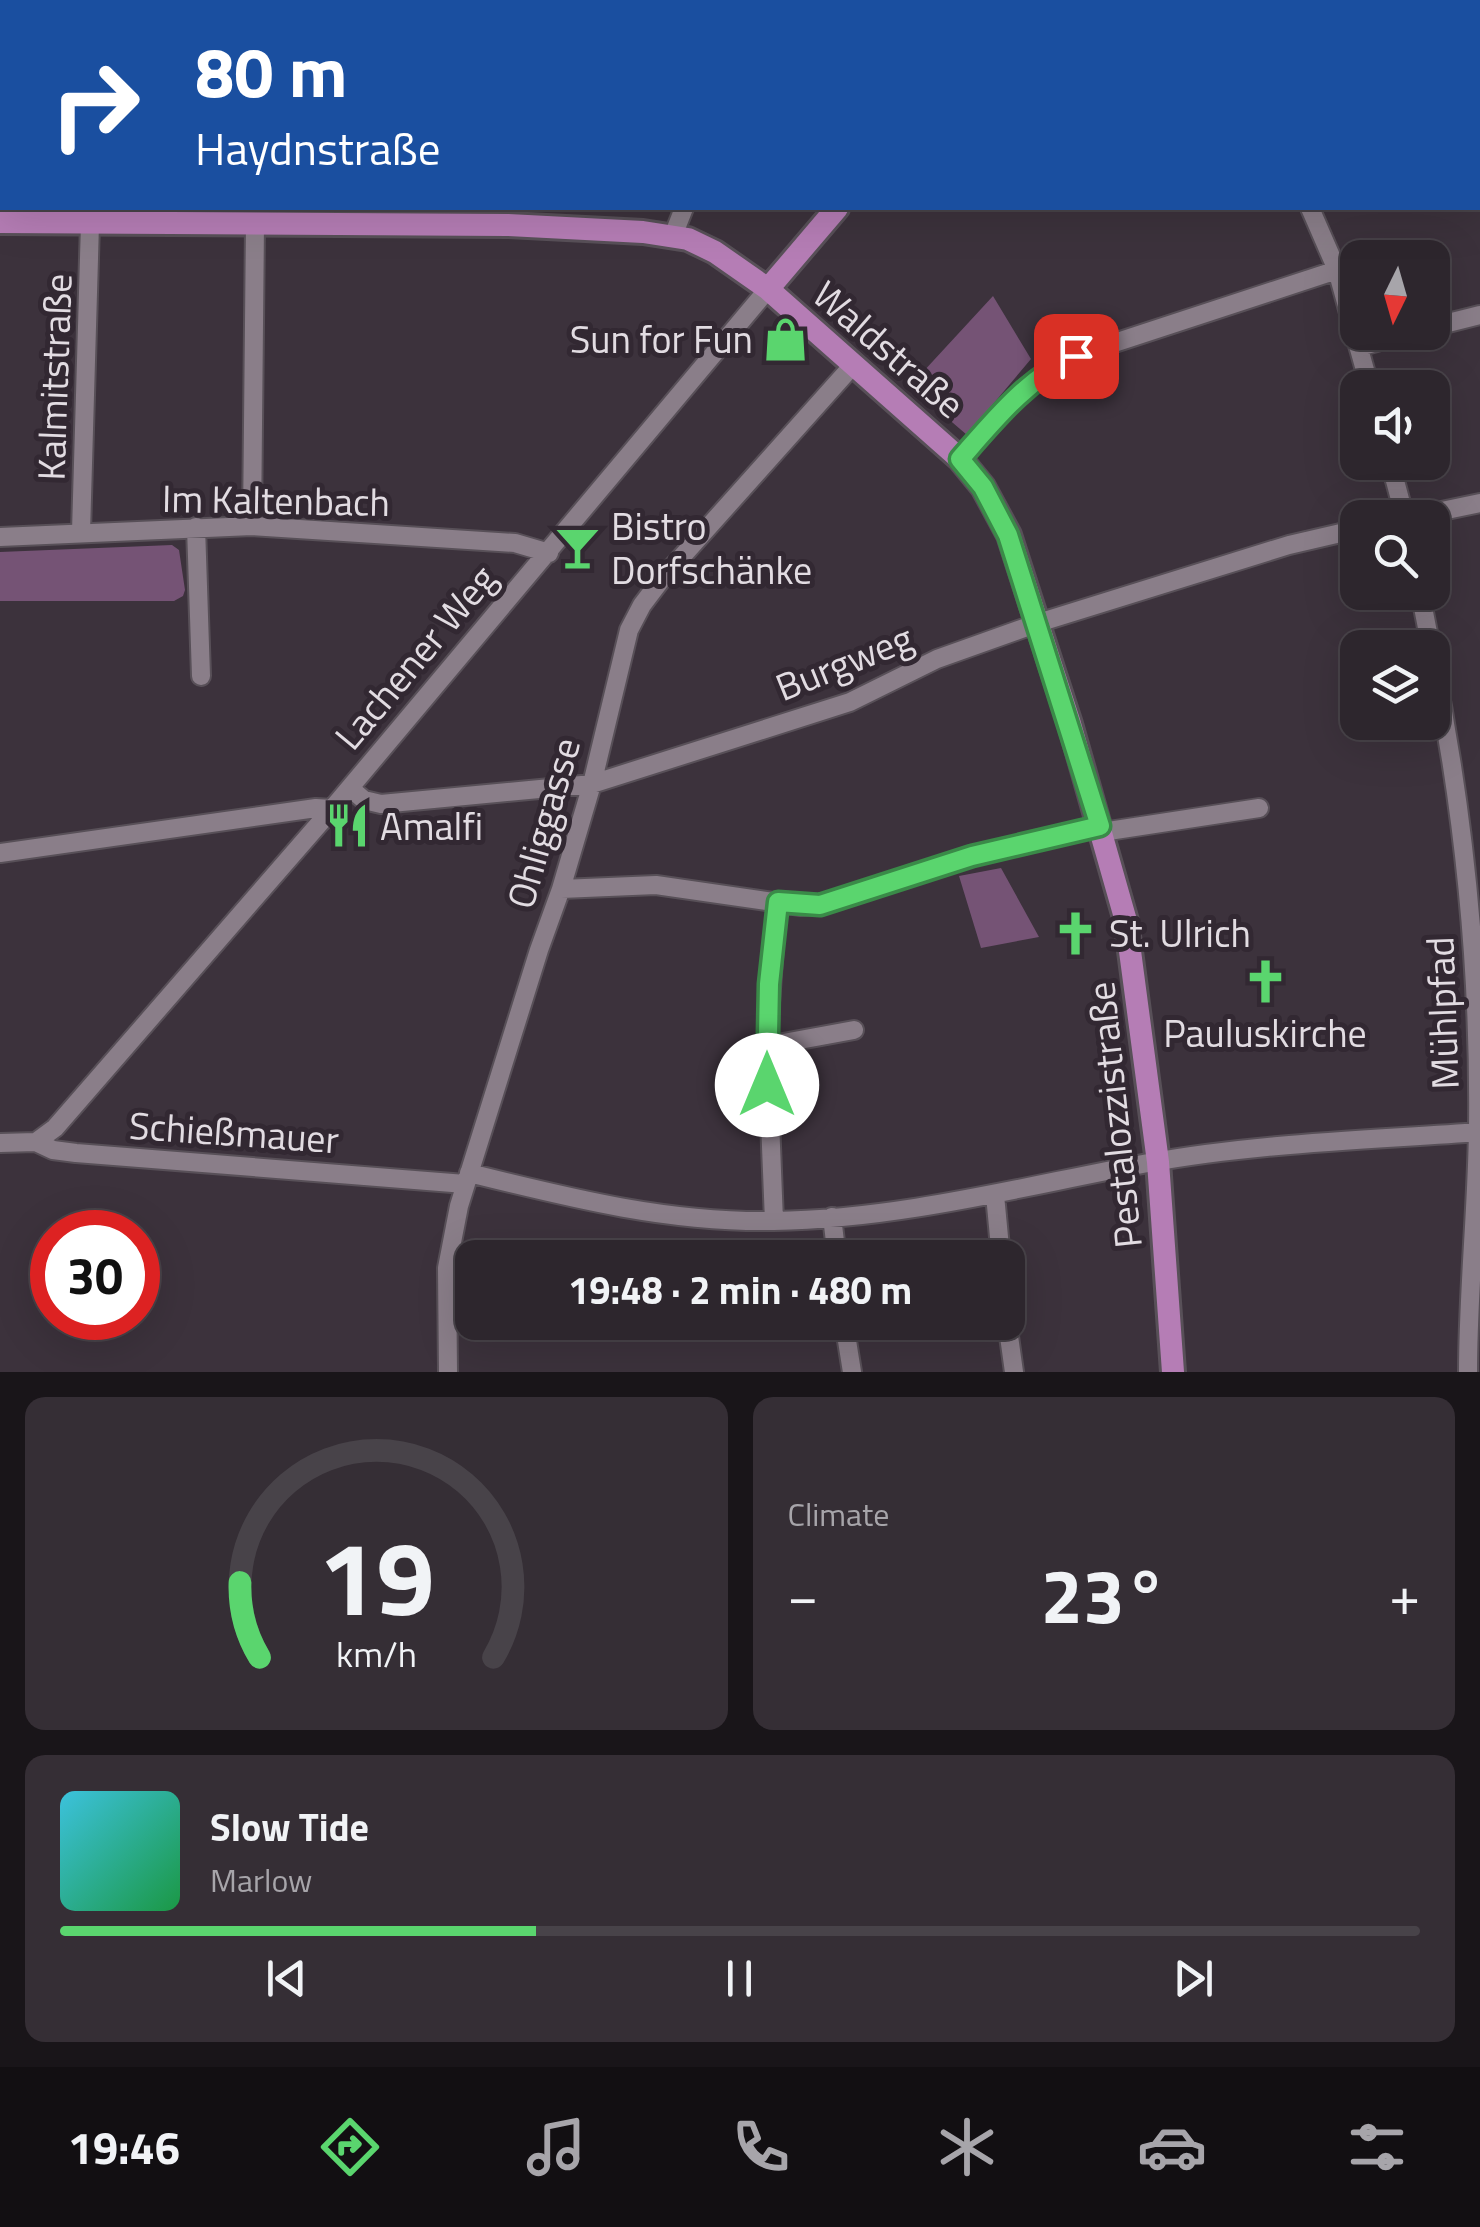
<!DOCTYPE html>
<html lang="en">
<head>
<meta charset="utf-8">
<style>
	body { margin:0; font-family:"Titillium Web",sans-serif; background:#352e35; color:#f1f3f6; height:100vh; display:flex; flex-direction:column; font-size:38px; white-space:nowrap }
	* { box-sizing:border-box; margin:0 }
	p { font-size:32px; color:#a7a5aa }
	.icon { flex:none; width:55px; height:55px; fill:none; stroke:currentColor; stroke-width:2; stroke-linecap:round; stroke-linejoin:round }
	.map { position:relative; height:1372px; overflow:hidden }
	.panel { display:flex; flex-direction:column; gap:25px; padding:25px; background:#191519; flex:1 }
	.panel>* { flex:none }
	.guide { position:absolute; left:0px; top:0px; width:1480px; height:210px; box-shadow:0 10px 40px #0002,0 0 0 2px #484349; background:#1a4fa0; color:#fff; overflow:hidden }
	.needle { width:65px; rotate:185deg }
	.fabs { position:absolute; left:1340px; top:240px; display:grid; gap:20px }
	.fabs a { display:grid; place-items:center; width:110px; height:110px; border-radius:20px; background:#2d262d; box-shadow:0 10px 40px #0002,0 0 0 2px #484349; font-size:50px }
	.speed { position:absolute; left:30px; top:1210px; display:flex; gap:20px; font-size:50px; font-weight:700; text-align:center }
	.speed>* { display:grid; place-content:center; width:130px; height:130px; border-radius:50%; background:#2d262d; box-shadow:0 10px 40px #0002,0 0 0 2px #484349; line-height:1 }
	.speed .limit { border:15px solid #d22; background:#fff; color:#111 }
	.pin { position:absolute; display:grid; place-items:center; width:85px; height:85px; color:#fff; margin:-42px; border-radius:20px; box-shadow:0 5px 15px #0006 }
	.me { position:absolute; width:110px; margin:-55px; rotate:0deg; stroke-linejoin:round; filter:drop-shadow(0 0 8px #0008) }
	.turn { display:flex; align-items:center; gap:35px; height:210px; padding:0 30px; font-size:45px }
	.turn .icon { width:130px; height:130px; stroke-width:2.5 }
	.turn b { display:block; font-size:70px; line-height:85px }
	.big { font-size:75px; font-weight:700; line-height:1.1 }
	.panel .widget { flex:1; display:flex; flex-direction:column; justify-content:center; gap:15px; min-width:0; padding:0 35px; border-radius:20px; background:#352e35 }
	.panel .dial { align-items:center; gap:0 }
	.dial svg { height:260px; overflow:visible; fill:none; stroke:#484349; stroke-width:7; stroke-linecap:round; text-anchor:middle }
	.dial text { fill:#f1f3f6; stroke:none }
	.song { display:flex; align-items:center; gap:30px }
	.cover { width:120px; height:120px; border-radius:15px; background:linear-gradient(135deg,hsl(190 70% 55%),hsl(140 70% 35%)) }
	.played { height:10px; border-radius:5px; background:linear-gradient(90deg,#5ad56e 35%,#484349 35%) }
	.keys { display:flex; justify-content:space-around; direction:ltr }
	.heat { display:flex; justify-content:space-between; align-items:center; font-size:55px; direction:ltr }
	.panel .tiles { flex:1; display:grid; gap:25px; grid-template-columns:1fr 1fr }
	.widget:last-child { grid-column:span 2 }
	.trip { position:absolute; left:455px; top:1240px; width:570px; height:100px; border-radius:20px; background:#2d262d; box-shadow:0 10px 40px #0002,0 0 0 2px #484349; font-weight:700; line-height:100px; text-align:center }
	.tabs { display:flex; height:160px; justify-content:space-around; align-items:center; background:#120f12; color:#a7a5aa }
	.tabs .icon { width:70px; height:70px }
	.tabs .active { color:#5ad56e }
	.tabs b { font-size:45px; color:#f1f3f6 }
	.map>svg:first-child { display:block }
</style>
</head>
<body>
<div class="map">
<svg width="1480" height="1372" viewBox="0 0 1480 1372">
	<rect width="100%" height="100%" fill="#3c323c"/>
	<path fill="#755375" d="M993,296L1031,359L967,435L910,386Z
		M172,545L179,550L185,590L183,596L174,601H0V552Z
		M1001,868L1039,937L981,948L959,876Z"/>
	<g fill="none" stroke-linecap="round" stroke-linejoin="round">
		<defs>
			<path id="minor" d="M1223,0L1224,2
				M110,2V0
				M350,2V0
				M719,2V0
				M0,45H2
				M1478,76L1480,75
				M1310,208L1337,270L1370,388
				M673,236L684,208
				M1432,327L1480,315
				M1359,347L1413,332
				M960,459L1025,388L1056,365L1099,348L1337,270
				M1390,462L1405,518
				M1408,518L1480,503
				M252,526L255,223
				M196,527L201,676
				M81,532L90,224
				M0,537L252,526L515,543L549,553
				M1420,592L1431,648
				M1432,654C1464,811 1480,969 1478,1129C1477,1210 1468,1291 1468,1372
				M350,788L364,800L381,804L592,784L850,702L937,659L1038,623L1289,545L1358,529
				M1102,832L1259,808
				M0,853L316,808L332,809
				M561,889L656,885L801,906L821,905L972,856L1100,825
				M767,1046L854,1030
				M36,1142L55,1128L332,809L768,289
				M0,1143L36,1142L53,1150L76,1153L465,1184
				M469,1173C570,1198 669,1223 774,1221C901,1219 1024,1186 1148,1163C1257,1143 1370,1140 1480,1132
				M995,1195L1001,1258
				M832,1217L837,1258
				M774,1221L767,1046L777,902
				M844,1322L852,1372
				M1007,1322L1014,1372
				M448,1372L447,1268L459,1206L539,950L561,889L592,784L629,630L642,605L661,580L854,364"/>
			<path id="major" d="M1012,2L1014,0
				M0,222L508,225L643,232L688,239L715,252L768,289L960,459L983,487L1009,535L1070,724L1126,921L1158,1162L1173,1372
				M768,289L837,208"/>
		</defs>
		<use href="#minor" stroke="#585058" stroke-width="22"/>
		<use href="#major" stroke="#585058" stroke-width="28"/>
		<use href="#minor" stroke="#8a7e89" stroke-width="18"/>
		<use href="#major" stroke="#b57db5" stroke-width="22"/>
	</g>
	<g fill="none" stroke-linecap="round" stroke-linejoin="round">
		<defs>
			<path id="route" d="M767,1085L769,984L778,902L820,905L972,856L1100,826L1008,535L983,487L960,459C995,419 1028,378 1076,356"/>
		</defs>
		<use href="#route" stroke="#3a8a48" stroke-width="25"/>
		<use href="#route" stroke="#5ad56e" stroke-width="18"/>
	</g>
	<defs>
		<symbol id="shop-bare" viewBox="-9 -9 18 18"><path d="M-5-2.5h2.3a2.7 3.5 0 0 1 5.4 0H5L5.5 6h-11ZM-1.5-2.5h3a1.5 2.3 0 0 0-3 0Z" fill="#5ad56e" stroke="#322832" stroke-width="2.5" paint-order="stroke"/></symbol>
		<symbol id="bar-bare" viewBox="-9 -9 18 18"><path d="M-6-5H6L.8 .8V4.5H3.5V6h-7V4.5H-.8V.8Z" fill="#5ad56e" stroke="#322832" stroke-width="2.5" paint-order="stroke"/></symbol>
		<symbol id="restaurant-bare" viewBox="-9 -9 18 18"><path d="M-5-6h1v4h1v-4h1v4h1v-4h1v5L-1.5 .5V6h-2V.5L-5-1ZM5-6V6H3V1.5H1.5Q1.5-4 5-6Z" fill="#5ad56e" stroke="#322832" stroke-width="2.5" paint-order="stroke"/></symbol>
		<symbol id="church-bare" viewBox="-9 -9 18 18"><path d="M-1.2-6h2.4v3.5h3.3v2.4h-3.3V6h-2.4V-.1h-3.3v-2.4h3.3Z" fill="#5ad56e" stroke="#322832" stroke-width="2.5" paint-order="stroke"/></symbol>
	</defs>
	<g fill-rule="evenodd">
		<use href="#shop-bare" x="754" y="308" width="63" height="63"/>
		<use href="#bar-bare" x="546" y="516" width="63" height="63"/>
		<use href="#restaurant-bare" x="316" y="794" width="63" height="63"/>
		<use href="#church-bare" x="1044" y="902" width="63" height="63"/>
		<use href="#church-bare" x="1234" y="950" width="63" height="63"/>
	</g>
	<g text-anchor="middle" dominant-baseline="central" stroke-width="10" stroke-linejoin="round" paint-order="stroke">
		<g font-size="38" fill="#e2dce2" stroke="#322832" text-anchor="start">
			<text x="753" y="339" text-anchor="end">Sun for Fun</text>
			<text x="611" y="526">Bistro<tspan x="611" dy="44">Dorfschänke</tspan></text>
			<text x="380" y="826">Amalfi</text>
			<text x="1109" y="933">St. Ulrich</text>
			<text x="1265" y="1033" text-anchor="middle">Pauluskirche</text>
		</g>
		<g font-size="38" fill="#e2dce2" stroke="#322832">
			<text transform="translate(889 349) rotate(41)">Waldstraße</text>
			<text transform="translate(54 377) rotate(-88)">Kalmitstraße</text>
			<text transform="translate(276 500) rotate(1)">Im Kaltenbach</text>
			<text transform="translate(415 657) rotate(-50)">Lachener Weg</text>
			<text transform="translate(844 662) rotate(-22)">Burgweg</text>
			<text transform="translate(543 823) rotate(-74)">Ohliggasse</text>
			<text transform="translate(1442 1013) rotate(-92)">Mühlpfad</text>
			<text transform="translate(1114 1115) rotate(-96)">Pestalozzistraße</text>
			<text transform="translate(234 1132) rotate(4)">Schießmauer</text>
		</g>
	</g>
</svg>
<div class="fabs">
<a><svg class="needle" viewBox="-14 -14 28 28"><path d="M0-13l5 13h-10z" fill="#e53935"/><path d="M0 13l5-13h-10z" fill="#a7a5aa"/></svg></a>
<a><svg class="icon" aria-label="sound" viewBox="0 0 24 24"><path d="M4 9h4l5-4v14l-5-4H4zM17 9q2 3 0 6"/></svg></a>
<a><svg class="icon" aria-label="search" viewBox="0 0 24 24"><circle cx="10" cy="10" r="6"/><path d="M15 15l6 6"/></svg></a>
<a><svg class="icon" aria-label="layers" viewBox="0 0 24 24"><path d="M12 4l9 5-9 5-9-5zM3 14l9 5 9-5"/></svg></a>
</div>
<div class="speed"><div class="limit">30</div></div>
<div class="pin" style="left:1076px;top:356px;background:#d93025"><svg class="icon" aria-label="arrive" viewBox="0 0 24 24"><path d="M6 21V4h12l-3 4 3 4H6"/></svg></div>
<svg class="me" style="left:767px;top:1085px" viewBox="-20 -20 40 40"><circle r="19" fill="#fff"/><path d="M0-13L10 11 0 6-10 11z" fill="#5ad56e"/></svg>
<div class="trip">19:48 · 2 min · 480 m</div>
<div class="guide">
<div class="turn"><svg class="icon" aria-label="right" viewBox="0 0 24 24"><path d="M7 20v-9h11M14 6l5 5-5 5"/></svg><div><b>80 m</b>Haydnstraße</div></div>
</div>
</div>
<section class="panel">
<div class="tiles">
<div class="widget dial"><svg viewBox="0 0 100 80">
<path d="M14 69A42 42 0 1 1 86 69"/>
<path d="M14 69A42 42 0 0 1 8 46" stroke="#5ad56e"/>
<text x="50" y="56" font-size="32" font-weight="700">19</text>
<text x="50" y="72" font-size="11">km/h</text>
</svg></div>
<div class="widget"><p>Climate</p>
<div class="heat"><a>−</a><b class="big">23°</b><a>+</a></div>
</div>
<div class="widget">
<div class="song"><i class="cover"></i><div><b>Slow Tide</b><p>Marlow</p></div></div>
<div class="played"></div>
<div class="keys"><svg class="icon" aria-label="previous" viewBox="0 0 24 24"><path d="M18 5L8 12l10 7zM5 5v14"/></svg><svg class="icon" aria-label="pause" viewBox="0 0 24 24"><path d="M8 5v14M16 5v14"/></svg><svg class="icon" aria-label="next" viewBox="0 0 24 24"><path d="M6 5l10 7-10 7zM19 5v14"/></svg></div>
</div>
</div>
</section>
<nav class="tabs">
<b>19:46</b>
<svg class="icon active" aria-label="directions" viewBox="0 0 24 24"><path d="M12 3l9 9-9 9-9-9zM9 14v-3h6M13 9l2 2-2 2"/></svg>
<svg class="icon" aria-label="music" viewBox="0 0 24 24"><path d="M9 18V5l10-2v13"/><circle cx="6" cy="18" r="3"/><circle cx="16" cy="16" r="3"/></svg>
<svg class="icon" aria-label="phone" viewBox="0 0 24 24"><path d="M5 4h4l2 5-3 2q2 4 5 5l2-3 5 2v4C11 20 4 13 5 4z"/></svg>
<svg class="icon" aria-label="climate" viewBox="0 0 24 24"><path d="M12 3v18M4 7l16 10M4 17L20 7"/></svg>
<svg class="icon" aria-label="car" viewBox="0 0 24 24"><path d="M5 17H2v-5l4-1 3-4h7l3 4 3 1v5h-3M9 17h6M6 11h13"/><circle cx="7" cy="17" r="2"/><circle cx="17" cy="17" r="2"/></svg>
<svg class="icon" aria-label="filters" viewBox="0 0 24 24"><path d="M4 7h16M4 17h16"/><circle cx="9" cy="7" r="2"/><circle cx="15" cy="17" r="2"/></svg>
</nav>
</body>
</html>
